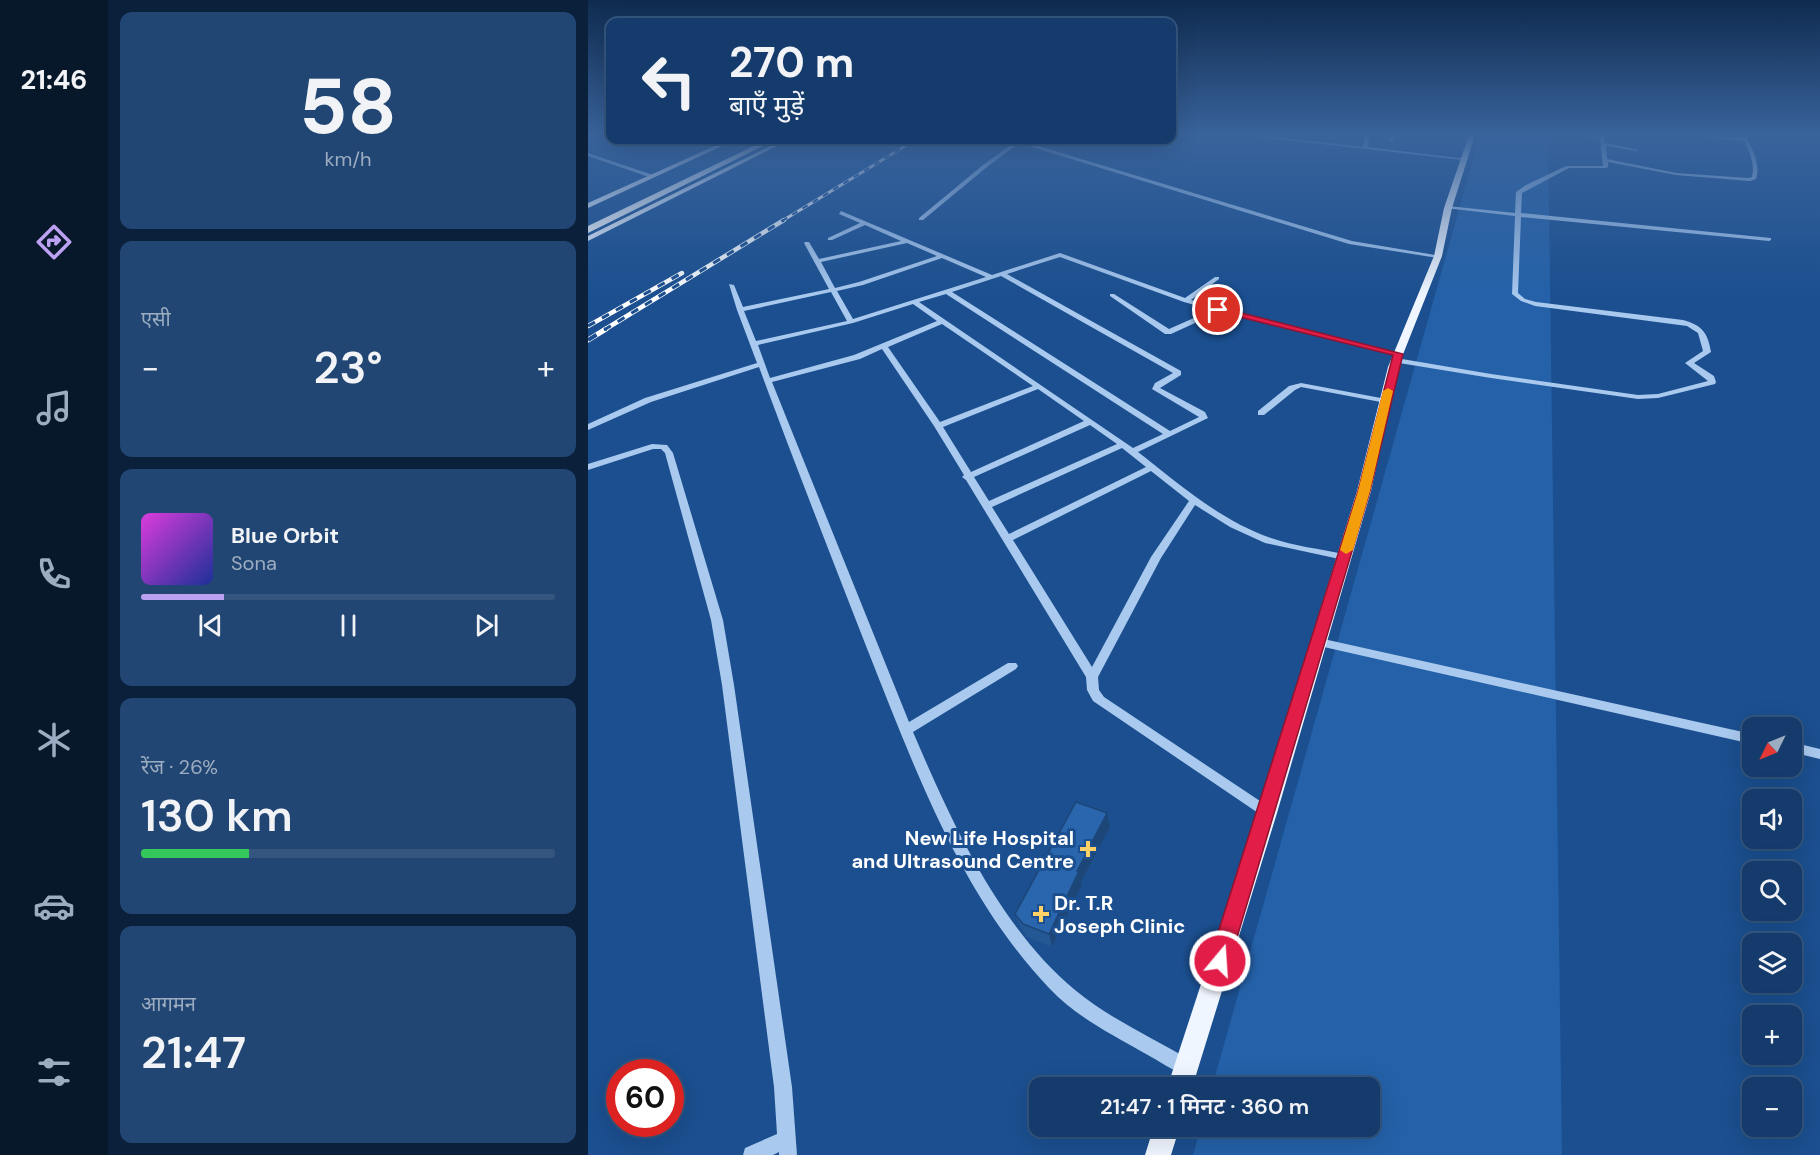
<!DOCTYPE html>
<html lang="hi">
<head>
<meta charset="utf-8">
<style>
	body { margin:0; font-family:"DM Sans","Noto Sans Devanagari",sans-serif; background:#214673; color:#f1f3f6; height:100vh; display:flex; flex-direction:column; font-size:22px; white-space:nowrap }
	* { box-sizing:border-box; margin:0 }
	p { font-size:20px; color:#9dadc1 }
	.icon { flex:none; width:33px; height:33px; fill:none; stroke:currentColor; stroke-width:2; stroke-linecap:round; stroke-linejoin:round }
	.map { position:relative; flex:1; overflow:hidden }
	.drawer { display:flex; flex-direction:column; gap:12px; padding:12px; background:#0b203b; width:480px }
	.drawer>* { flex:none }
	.banner { position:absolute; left:18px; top:18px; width:570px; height:126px; border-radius:12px; box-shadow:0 6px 24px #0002,0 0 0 2px #33557e; background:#143b6b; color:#f1f3f6; overflow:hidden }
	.needle { width:39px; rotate:227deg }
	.buttons { position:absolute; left:1154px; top:717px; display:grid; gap:12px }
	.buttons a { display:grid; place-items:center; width:60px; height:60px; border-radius:12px; background:#143b6b; box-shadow:0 6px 24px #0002,0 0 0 2px #33557e; font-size:30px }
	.speed { position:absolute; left:18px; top:1059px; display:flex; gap:12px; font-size:30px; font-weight:700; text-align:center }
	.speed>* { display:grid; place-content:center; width:78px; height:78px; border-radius:50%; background:#143b6b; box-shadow:0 6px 24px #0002,0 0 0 2px #33557e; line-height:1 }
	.speed .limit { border:9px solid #d22; background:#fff; color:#111 }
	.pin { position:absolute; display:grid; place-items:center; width:51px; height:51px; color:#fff; margin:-26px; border:3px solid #fff; border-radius:50%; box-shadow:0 2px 6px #0007 }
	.me { position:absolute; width:66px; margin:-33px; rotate:18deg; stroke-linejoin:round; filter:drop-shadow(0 0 4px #0008) }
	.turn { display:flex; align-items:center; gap:21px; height:126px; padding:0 24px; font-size:27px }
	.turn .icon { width:78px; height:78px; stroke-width:2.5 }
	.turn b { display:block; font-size:42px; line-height:51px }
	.big { font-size:45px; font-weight:600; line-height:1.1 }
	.drawer .tile { flex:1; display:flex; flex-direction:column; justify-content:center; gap:9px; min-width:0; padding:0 21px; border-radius:12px; background:#214673 }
	.drawer .dial { align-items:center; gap:0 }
	.dial b { font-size:78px; line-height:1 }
	.song { display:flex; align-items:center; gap:18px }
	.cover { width:72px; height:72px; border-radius:9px; background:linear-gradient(135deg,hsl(300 70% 55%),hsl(230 70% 35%)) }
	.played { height:6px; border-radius:3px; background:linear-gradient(90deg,#bca0f2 20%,#33557e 20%) }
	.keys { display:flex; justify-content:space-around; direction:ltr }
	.heat { display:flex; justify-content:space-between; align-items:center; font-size:33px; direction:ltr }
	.charge { height:9px; border-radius:4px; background:linear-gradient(90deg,#34c759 26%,#33557e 0) }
	.trip { position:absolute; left:441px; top:1077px; width:351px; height:60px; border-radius:12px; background:#143b6b; box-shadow:0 6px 24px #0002,0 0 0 2px #33557e; font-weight:600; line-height:60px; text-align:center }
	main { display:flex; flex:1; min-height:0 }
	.dock { display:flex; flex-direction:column; width:108px; justify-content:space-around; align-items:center; background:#08182b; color:#9dadc1 }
	.dock .icon { width:42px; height:42px }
	.dock .active { color:#bca0f2 }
	.dock b { font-size:27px; color:#f1f3f6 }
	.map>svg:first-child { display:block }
</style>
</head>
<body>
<main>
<nav class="dock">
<b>21:46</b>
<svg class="icon active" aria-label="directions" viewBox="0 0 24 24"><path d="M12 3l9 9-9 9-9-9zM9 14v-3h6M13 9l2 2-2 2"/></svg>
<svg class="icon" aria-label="music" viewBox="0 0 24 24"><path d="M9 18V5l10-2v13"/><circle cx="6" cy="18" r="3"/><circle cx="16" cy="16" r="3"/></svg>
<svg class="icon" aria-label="phone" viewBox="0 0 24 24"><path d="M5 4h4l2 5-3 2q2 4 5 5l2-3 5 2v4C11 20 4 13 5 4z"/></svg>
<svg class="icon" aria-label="climate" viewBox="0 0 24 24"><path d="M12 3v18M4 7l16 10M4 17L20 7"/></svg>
<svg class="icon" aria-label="car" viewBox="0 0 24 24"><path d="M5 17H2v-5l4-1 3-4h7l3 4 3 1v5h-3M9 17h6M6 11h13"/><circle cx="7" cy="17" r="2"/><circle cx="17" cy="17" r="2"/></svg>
<svg class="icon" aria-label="filters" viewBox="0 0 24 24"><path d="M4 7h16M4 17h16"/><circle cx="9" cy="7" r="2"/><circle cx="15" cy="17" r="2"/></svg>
</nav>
<section class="drawer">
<div class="tile dial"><b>58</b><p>km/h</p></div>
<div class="tile"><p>एसी</p>
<div class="heat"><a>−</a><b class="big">23°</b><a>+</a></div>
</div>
<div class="tile">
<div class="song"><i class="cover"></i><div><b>Blue Orbit</b><p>Sona</p></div></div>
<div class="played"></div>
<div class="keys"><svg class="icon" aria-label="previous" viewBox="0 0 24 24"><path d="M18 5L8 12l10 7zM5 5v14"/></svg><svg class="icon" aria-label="pause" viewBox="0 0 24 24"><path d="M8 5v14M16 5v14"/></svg><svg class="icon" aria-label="next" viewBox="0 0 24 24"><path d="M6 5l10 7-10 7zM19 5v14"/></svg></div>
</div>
<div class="tile"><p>रेंज · 26%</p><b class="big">130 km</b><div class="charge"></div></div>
<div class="tile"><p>आगमन</p><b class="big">21:47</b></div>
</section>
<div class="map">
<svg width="1232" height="1155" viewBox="0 0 1232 1155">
	<rect width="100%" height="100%" fill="#1b4f8f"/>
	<path fill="#2461a8" d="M892,135H960L974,1155H605L613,1127L782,1126V1088L624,1087Z"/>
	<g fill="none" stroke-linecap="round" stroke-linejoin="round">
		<path fill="#a9c9ee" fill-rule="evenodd" d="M654,135H669L775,147L777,135H781L780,147L878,159L876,160Z
			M802,135H806L805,142L801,141Z
			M993,135H1016L1017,143L1051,150L1049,151L1018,146L1019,159L1088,173L1160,178L1164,177C1167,164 1162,153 1156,141L1102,135L1155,138L1153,135H1157C1164,149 1173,163 1168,179L1162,181L1088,175L1020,162V167L1018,168H981L934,193L933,213L1183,238V240L1181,241L933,217L930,293L937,299L948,302L1095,320C1114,325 1120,333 1123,352L1106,363L1126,376L1128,382L1127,384L1070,398L1050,399L903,378L805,362V358H808L903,374L1050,395L1070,394L1120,381L1097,363L1115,351L1110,333L1099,326L947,306L933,301L924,294L927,216L857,208L860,206L927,213L928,192L938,185L978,166H1015L1012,139Z
			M423,140H435L434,141L764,241L853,256L850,258L761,244L431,143L399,167L335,220H331V218L395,165L427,142Z
			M0,153L65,175V176L61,177L0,156Z
			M253,211L404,275L472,253L597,298L627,277H631V279L603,300L814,354L810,356L631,312L583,334H577L522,296V294H526L581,329L624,310L596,302L472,257L419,274L593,371V375L572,388L617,412L620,418L550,452C591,484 633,521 683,538C706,546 732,549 756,554L761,557L756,560L677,543L642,527L607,505L573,558L510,677L511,690L516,697L684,809L686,813L684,817L679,819L505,701L499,690L498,677L378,480L374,477L376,475L346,426L294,349L272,359L184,382L321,722L420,663H428L430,666L428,669L325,732C363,821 411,927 487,990C522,1019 565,1038 604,1061L607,1067L604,1073L598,1076C584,1070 571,1061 558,1054C525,1035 488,1017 461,988C372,894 327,769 280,651C243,556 206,462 171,367L63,402L0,430V424L57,398L169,363L149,310L141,284L146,285L155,307L241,289L216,243L217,242H221L231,259L313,241L277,225L244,240H240V238L272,223L251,214ZM319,243L349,256L271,282L247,288L233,262ZM354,258L398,277L265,319L249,291L275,285ZM413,276L585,373L567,383L564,389L611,417L582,431L364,292ZM243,292L259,321L168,341L156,311ZM358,294L575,434L545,448L331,302ZM325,304L349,321L266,355L182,378L170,345L265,323ZM354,324L445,386L352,422L300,347ZM450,389L496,421L383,472L355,427ZM502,425L529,444L401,501L386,477ZM534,448L558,467L421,534L404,507ZM563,471L601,501L563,557L504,667L425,540Z
			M713,383L798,399L802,401L798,403L713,387L707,390L676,415H670V411L701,386Z
			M64,444L79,445L85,453L135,620L146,685L204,1087L209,1155H191V1152L185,1155H155L157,1148L189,1134L186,1087L134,685L123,620L77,453L73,449H65L0,470V464Z
			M731,638L1164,734V744L727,645L725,642L727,639Z
			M1203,742L1232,749V759L1203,752Z"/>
		<path fill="#f0f6ff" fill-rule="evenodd" d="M881,135H887L864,208L854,256L810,367L783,491L689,813L604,1088H579L669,813L769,491L800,367L846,256L856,208Z
			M140,140H147L0,208V203Z
			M194,140H201L0,241V236Z
			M566,1126H592L583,1155H557Z"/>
		<path fill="#fff" fill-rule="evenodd" d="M178,140H187L0,233V226Z"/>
		<defs>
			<path id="rail-far2" d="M194,221L327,140"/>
			<path id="rail-far1" d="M0,326L94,273
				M16,330L196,220"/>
			<path id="rail" d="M0,340L18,329"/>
		</defs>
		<use href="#rail-far2" stroke="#fff" stroke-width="3"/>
		<use href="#rail-far1" stroke="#fff" stroke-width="4.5"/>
		<use href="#rail" stroke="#fff" stroke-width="5"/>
		<use href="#rail-far2" stroke="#1b4f8f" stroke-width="2" stroke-dasharray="6" stroke-linecap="butt"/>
		<use href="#rail-far1" stroke="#1b4f8f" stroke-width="3" stroke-dasharray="8" stroke-linecap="butt"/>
		<use href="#rail" stroke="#1b4f8f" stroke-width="4" stroke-dasharray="10" stroke-linecap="butt"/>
	</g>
	<path fill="#245895" d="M522,827L493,882L494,885L464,947L439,937L432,927L427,914Z"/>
	<path fill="#1d4779" d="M519,813L522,827L493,882L494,885L464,947L461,934L489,871Z"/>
	<path fill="#2a66ad" stroke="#1d4779" stroke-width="1.5" d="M488,802L519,813L489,871H491L461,934L435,924L427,914Z"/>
	<linearGradient id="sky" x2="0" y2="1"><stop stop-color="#0f2b4f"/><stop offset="0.45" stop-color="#39639b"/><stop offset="1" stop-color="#39639b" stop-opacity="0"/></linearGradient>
	<rect width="1232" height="297" fill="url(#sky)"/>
	<path fill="#e11d48" stroke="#92132f" stroke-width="1.5" d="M630,307L815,354L782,491L642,961L639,968L632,971L624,968L621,961L770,491L805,355L627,311L625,310Z"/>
	<path fill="#f59e0b" d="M800,388L805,391L782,491L765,550L758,554L752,550L770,491L795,391Z"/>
	<g fill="#ffd166" stroke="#1b4f8f" stroke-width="2">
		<path d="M497 840h6v6h6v6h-6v6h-6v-6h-6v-6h6z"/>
		<path d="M450 905h6v6h6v6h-6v6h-6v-6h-6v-6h6z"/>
	</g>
	<g text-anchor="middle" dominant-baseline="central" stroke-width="6" stroke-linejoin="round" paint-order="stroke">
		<g font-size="20" font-weight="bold" fill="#fff" stroke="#1b4f8f" text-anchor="end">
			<text x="486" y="838">New Life Hospital<tspan x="486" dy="23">and Ultrasound Centre</tspan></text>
			<text x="466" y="903" text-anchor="start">Dr. T.R<tspan x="466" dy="23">Joseph Clinic</tspan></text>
		</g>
	</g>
</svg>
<div class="buttons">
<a><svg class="needle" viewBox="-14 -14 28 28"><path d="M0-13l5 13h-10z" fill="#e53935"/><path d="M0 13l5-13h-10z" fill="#9dadc1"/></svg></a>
<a><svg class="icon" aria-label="sound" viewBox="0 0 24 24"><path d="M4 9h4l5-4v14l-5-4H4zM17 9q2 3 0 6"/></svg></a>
<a><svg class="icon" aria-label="search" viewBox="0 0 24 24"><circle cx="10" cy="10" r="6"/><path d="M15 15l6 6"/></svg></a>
<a><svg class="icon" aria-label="layers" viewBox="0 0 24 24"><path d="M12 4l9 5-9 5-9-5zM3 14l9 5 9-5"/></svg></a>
<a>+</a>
<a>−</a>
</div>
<div class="speed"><div class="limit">60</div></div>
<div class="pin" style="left:630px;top:310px;background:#d93025"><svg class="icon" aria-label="arrive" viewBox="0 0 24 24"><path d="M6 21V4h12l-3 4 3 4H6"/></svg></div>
<svg class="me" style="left:632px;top:961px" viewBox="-20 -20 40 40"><circle r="17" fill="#e11d48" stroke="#fff" stroke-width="3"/><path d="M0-11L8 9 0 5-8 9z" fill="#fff"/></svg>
<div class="trip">21:47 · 1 मिनट · 360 m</div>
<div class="banner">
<div class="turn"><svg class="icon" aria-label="left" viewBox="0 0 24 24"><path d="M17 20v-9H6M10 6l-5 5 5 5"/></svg><div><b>270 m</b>बाएँ मुड़ें</div></div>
</div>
</div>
</main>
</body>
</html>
